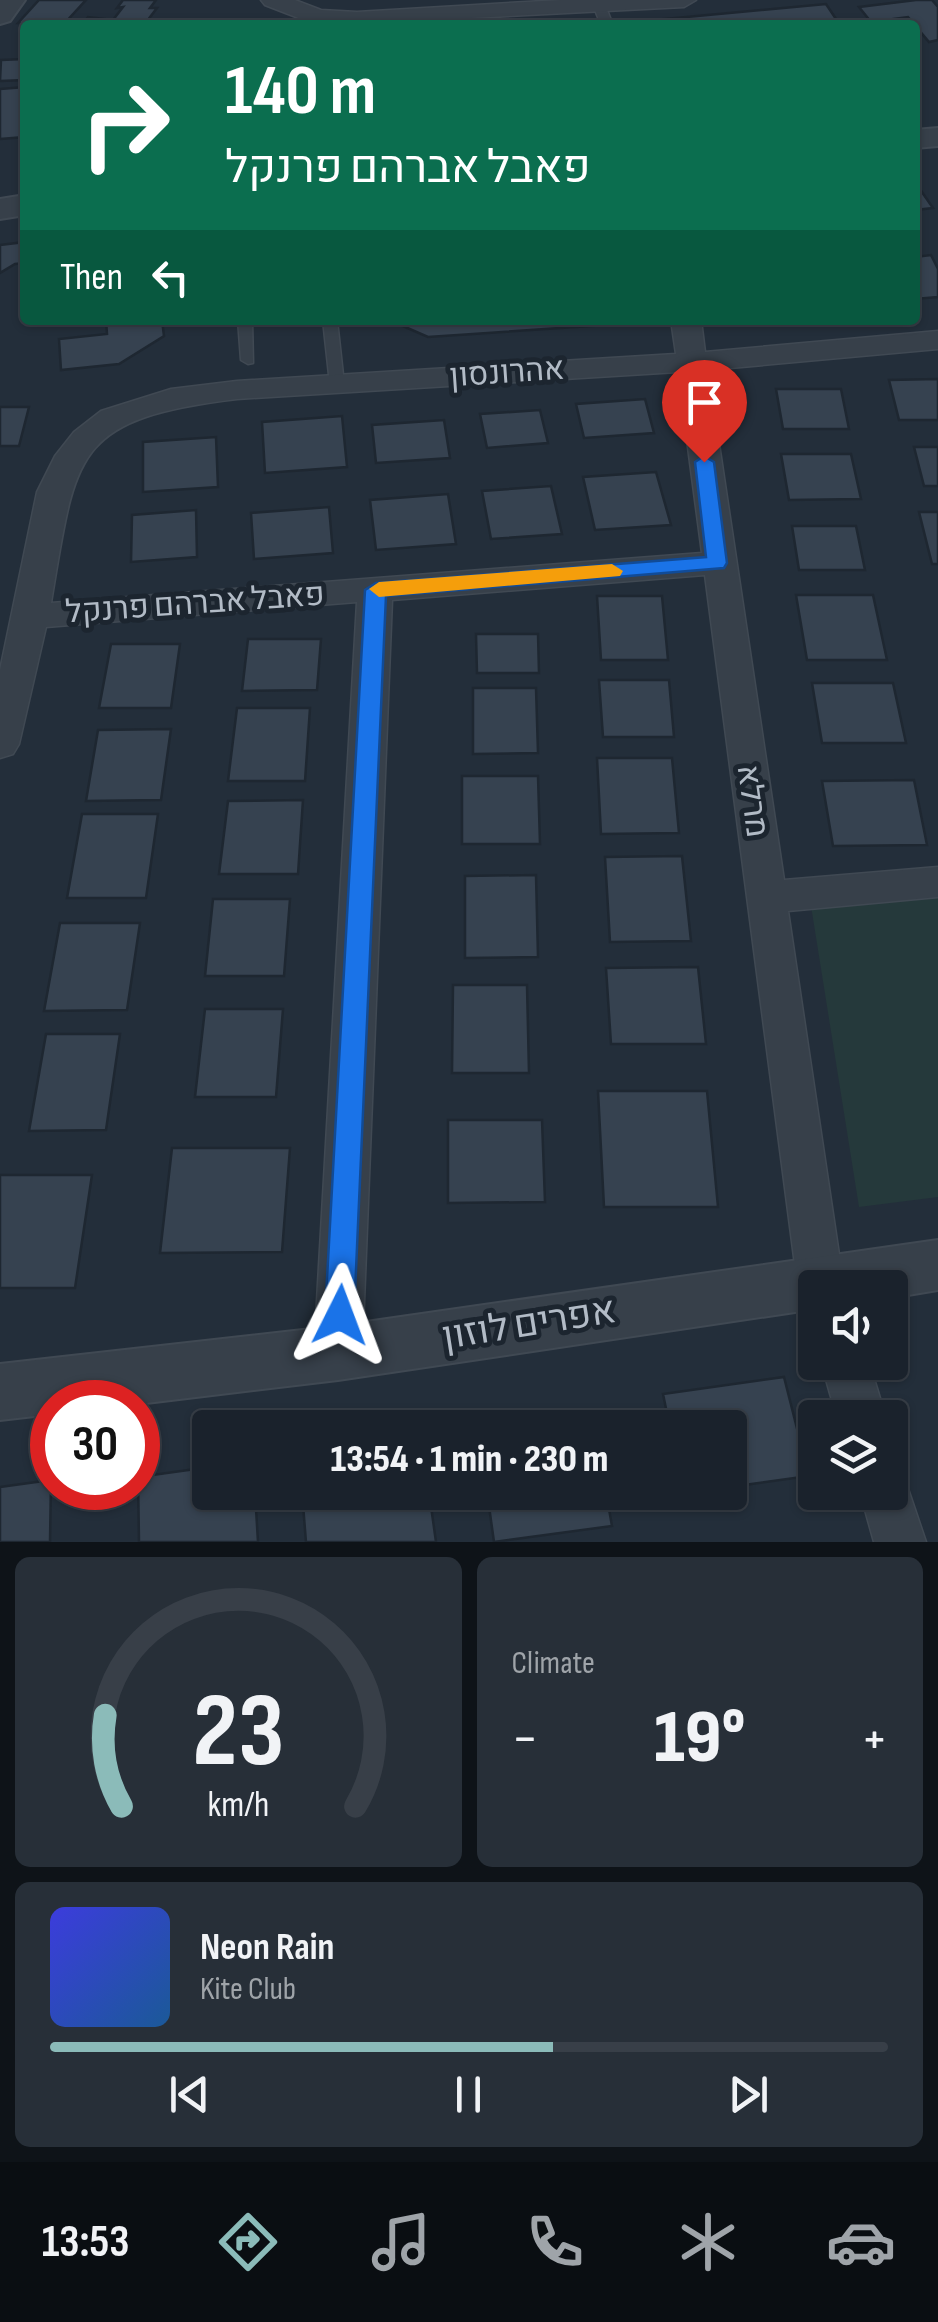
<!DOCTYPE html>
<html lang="en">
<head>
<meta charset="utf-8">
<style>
	body { margin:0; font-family:"Sofia Sans Condensed",Heebo,sans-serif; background:#272f38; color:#f1f3f6; height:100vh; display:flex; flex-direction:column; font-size:38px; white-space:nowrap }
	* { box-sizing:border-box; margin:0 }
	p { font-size:32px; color:#9fa4a9 }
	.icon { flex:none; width:55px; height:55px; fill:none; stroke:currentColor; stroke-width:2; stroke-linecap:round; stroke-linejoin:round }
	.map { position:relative; height:1542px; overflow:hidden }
	.drawer { display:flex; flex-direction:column; gap:15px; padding:15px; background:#0e1318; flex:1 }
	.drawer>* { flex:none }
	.hud { position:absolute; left:20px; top:20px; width:900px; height:305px; border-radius:10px; box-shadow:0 2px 8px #0004,0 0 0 2px #383f48; background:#0b6e4f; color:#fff; overflow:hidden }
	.buttons { position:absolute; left:798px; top:1270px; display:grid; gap:20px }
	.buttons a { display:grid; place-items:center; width:110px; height:110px; border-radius:10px; background:#1a222c; box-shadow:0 2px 8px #0004,0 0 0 2px #383f48; font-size:50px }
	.speed { position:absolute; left:30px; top:1380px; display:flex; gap:20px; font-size:50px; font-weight:700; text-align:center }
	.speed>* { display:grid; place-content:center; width:130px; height:130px; border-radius:50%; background:#1a222c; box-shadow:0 2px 8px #0004,0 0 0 2px #383f48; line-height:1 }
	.speed .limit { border:15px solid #d22; background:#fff; color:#111 }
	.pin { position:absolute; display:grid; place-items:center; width:85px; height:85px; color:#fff; margin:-102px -42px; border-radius:50% 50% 50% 0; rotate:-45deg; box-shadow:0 0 10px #0007 }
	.pin .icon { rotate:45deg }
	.me { position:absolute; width:110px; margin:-55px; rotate:3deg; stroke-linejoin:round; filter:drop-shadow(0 0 8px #0008) }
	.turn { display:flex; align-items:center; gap:35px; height:210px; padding:0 40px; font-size:45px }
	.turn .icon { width:130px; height:130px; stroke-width:2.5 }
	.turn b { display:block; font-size:70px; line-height:85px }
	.then { display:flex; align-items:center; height:95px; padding:0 40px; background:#0003; gap:20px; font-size:38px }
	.big { font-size:75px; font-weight:800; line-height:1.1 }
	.drawer .widget { flex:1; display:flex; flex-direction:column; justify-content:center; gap:15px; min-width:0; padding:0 35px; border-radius:15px; background:#272f38 }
	.drawer .dial { align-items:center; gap:0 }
	.dial svg { height:260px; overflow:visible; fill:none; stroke:#383f48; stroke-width:7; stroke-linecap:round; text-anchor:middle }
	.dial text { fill:#f1f3f6; stroke:none }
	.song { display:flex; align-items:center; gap:30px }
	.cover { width:120px; height:120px; border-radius:15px; background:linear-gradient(135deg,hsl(240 70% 55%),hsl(210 70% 35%)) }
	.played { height:10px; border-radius:5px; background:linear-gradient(90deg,#8bbbb9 60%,#383f48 60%) }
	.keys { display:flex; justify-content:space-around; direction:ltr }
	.heat { display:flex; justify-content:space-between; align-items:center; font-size:55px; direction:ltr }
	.drawer .tiles { flex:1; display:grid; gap:15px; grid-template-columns:1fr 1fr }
	.widget:last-child { grid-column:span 2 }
	.trip { position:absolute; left:192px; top:1410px; width:555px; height:100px; border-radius:10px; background:#1a222c; box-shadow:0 2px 8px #0004,0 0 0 2px #383f48; font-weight:800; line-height:100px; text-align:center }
	.dock { display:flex; height:160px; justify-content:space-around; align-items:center; background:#0a0e12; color:#9fa4a9 }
	.dock .icon { width:70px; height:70px }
	.dock .on { color:#8bbbb9 }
	.dock b { font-size:45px; color:#f1f3f6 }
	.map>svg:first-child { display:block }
</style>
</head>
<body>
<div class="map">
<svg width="938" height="1542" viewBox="0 0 938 1542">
	<rect width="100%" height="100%" fill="#232e3a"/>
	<path fill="#25393b" d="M938,895V1197L859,1207L811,906Z"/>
	<path fill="#364250" stroke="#1e2731" stroke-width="2.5" d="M39,0H86L63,25L18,23Z
		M123,0H156L150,8H157L144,25H82L88,17L113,20L123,7L117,8Z
		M916,0H932L938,7V40L929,42L908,17L871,22L859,7Z
		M826,4L840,25L633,22Z
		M25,59V80L0,81L1,60Z
		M25,87V137L0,139V89Z
		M915,182L933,208L915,210Z
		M25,242V263L15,264L0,273V245Z
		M931,255L938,269V297L915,299V257Z
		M106,320H162L164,336L119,364L61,370L59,339L107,334Z
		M389,320H633L634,323L428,337Z
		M938,379V420H899L889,380Z
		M776,389H841L849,429H783Z
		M645,399L654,433L584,438L576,404Z
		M0,407H29L19,446H0Z
		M540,410L548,443L487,448L480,414Z
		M342,416L347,467L265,473L262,422Z
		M444,420L450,458L376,463L372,425Z
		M216,437L218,487L143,492V442Z
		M914,447H938V486H924Z
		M781,454H851L861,499L789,500Z
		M656,472L671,525L595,530L583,477Z
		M551,486L562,534L491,539L482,491Z
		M448,494L456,544L376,550L370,500Z
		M329,507L333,553L254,559L251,513Z
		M196,510L197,557L131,562L132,515Z
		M919,512H938V564H932Z
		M792,526H856L865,570H799Z
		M796,595H873L887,660H807Z
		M597,596H662L668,660H601Z
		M476,634H538L539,673H477Z
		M248,639H321L317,690L242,691Z
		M111,644H180L171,708H99Z
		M599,680H669L674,737H603Z
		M812,683H893L906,743H822Z
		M473,688H536L538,753L473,754Z
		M237,708H310L305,781H228Z
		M171,729L161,800L86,801L98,730Z
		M597,758H672L679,833L601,834Z
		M462,776H538L540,844H462Z
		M914,780L927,845L833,846L822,781Z
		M303,800L298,874H219L228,801Z
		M82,814H158L146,898H67Z
		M682,856L691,941L610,942L605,857Z
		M536,875L538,957L465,958V876Z
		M213,899H290L284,976H205Z
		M60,923H140L127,1010L44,1011Z
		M698,967L706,1044H611L606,968Z
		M453,985H527L529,1073H452Z
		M205,1009H283L276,1097H195Z
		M46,1034H120L106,1130L29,1131Z
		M598,1091H707L718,1207H604Z
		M448,1120H542L545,1202L448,1203Z
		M172,1148H290L282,1252L160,1253Z
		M0,1175H92L75,1288H0Z
		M784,1377L809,1476L730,1487V1428H670L663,1394Z
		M591,1412L594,1428H481Z
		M210,1467V1492H255L258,1542H139L138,1477Z
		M51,1480L50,1542H0V1487Z
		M302,1492H429L436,1542H306Z
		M487,1492H606L612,1526L494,1542Z"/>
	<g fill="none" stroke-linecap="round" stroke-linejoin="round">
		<defs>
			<path id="service" d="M599,2L605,5L613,25H601L593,5Z
				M238,320H252L253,363L248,364L241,360Z
				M323,320H337L344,384L337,388L330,384Z"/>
			<path id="minor" d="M261,0H295L321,10L357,12L561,0H696L684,7L333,25L309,22L265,5Z
				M671,320H701L705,352L938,331V349L708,370L784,880L938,867V897L788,911L844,1288H815V1307L804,1303L798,1288L705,575L392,600L362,1353L355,1369L338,1376L321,1369L314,1353L357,602L46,627L19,744L13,754L0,758V670L37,492L55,456L74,432L101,411L171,389L237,381L676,354ZM678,372L702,553L51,603C76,453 73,419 237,399Z
				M821,1362H869L886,1418H837Z
				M890,1469L903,1474L926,1542H874L860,1492H890Z"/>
			<path id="tertiary" d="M0,0H25L10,21L0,24Z
				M938,128V146L915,148V130Z
				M25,195V215L0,219V199Z
				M938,1240V1290L890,1298V1288H815V1309L338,1380L138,1404L52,1402V1414L0,1420V1364L338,1326Z"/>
		</defs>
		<use href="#service" stroke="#404953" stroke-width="3"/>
		<use href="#minor" stroke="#404953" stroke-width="3"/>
		<use href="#tertiary" stroke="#404953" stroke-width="4"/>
		<use href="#service" fill="#37404a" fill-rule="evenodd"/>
		<use href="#minor" fill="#37404a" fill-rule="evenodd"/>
		<use href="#tertiary" fill="#37404a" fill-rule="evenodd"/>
	</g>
	<path fill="#1a73e8" stroke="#114b97" stroke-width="2.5" d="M704,456L714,462L727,563L724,568L386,596L354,1315L350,1324L340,1328L329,1324L325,1315L365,590L376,583L706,557L695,462Z"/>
	<path fill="#f59e0b" d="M612,564L623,571L620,576L379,597L369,589L379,582Z"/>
	<g text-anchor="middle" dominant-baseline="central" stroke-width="10" stroke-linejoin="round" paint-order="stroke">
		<g font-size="32" fill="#b2bbc6" stroke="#1c252f">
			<text transform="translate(507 373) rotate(-4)">אהרונסון</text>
			<text transform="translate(195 604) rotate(-4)">פאבל אברהם פרנקל</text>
			<text transform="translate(752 801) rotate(82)">מרלא</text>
		</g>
		<g font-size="38" fill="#b2bbc6" stroke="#1c252f">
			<text transform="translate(529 1324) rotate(-9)">אפרים לוזון</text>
		</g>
	</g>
</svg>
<div class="buttons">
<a><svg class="icon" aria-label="sound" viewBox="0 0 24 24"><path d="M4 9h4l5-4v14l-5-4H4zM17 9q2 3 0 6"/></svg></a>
<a><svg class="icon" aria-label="layers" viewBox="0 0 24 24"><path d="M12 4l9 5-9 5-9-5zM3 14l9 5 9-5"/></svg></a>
</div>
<div class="speed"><div class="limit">30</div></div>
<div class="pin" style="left:704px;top:462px;background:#d93025"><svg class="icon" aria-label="arrive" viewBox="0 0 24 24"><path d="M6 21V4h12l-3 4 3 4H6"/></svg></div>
<svg class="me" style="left:340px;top:1315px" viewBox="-20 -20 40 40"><path d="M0-17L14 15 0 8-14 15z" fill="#1a73e8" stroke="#fff" stroke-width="4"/></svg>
<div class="trip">13:54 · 1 min · 230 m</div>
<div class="hud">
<div class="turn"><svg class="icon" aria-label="right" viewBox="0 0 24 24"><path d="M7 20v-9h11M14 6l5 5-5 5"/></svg><div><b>140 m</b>פאבל אברהם פרנקל</div></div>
<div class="then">Then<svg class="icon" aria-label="left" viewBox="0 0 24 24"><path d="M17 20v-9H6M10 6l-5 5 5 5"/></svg></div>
</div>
</div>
<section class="drawer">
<div class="tiles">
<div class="widget dial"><svg viewBox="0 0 100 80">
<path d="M14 69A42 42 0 1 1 86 69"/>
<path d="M14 69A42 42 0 0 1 9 41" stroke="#8bbbb9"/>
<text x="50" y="56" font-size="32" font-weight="700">23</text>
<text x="50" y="72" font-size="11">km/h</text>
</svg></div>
<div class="widget"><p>Climate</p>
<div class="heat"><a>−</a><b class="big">19°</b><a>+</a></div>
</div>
<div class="widget">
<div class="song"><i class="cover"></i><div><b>Neon Rain</b><p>Kite Club</p></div></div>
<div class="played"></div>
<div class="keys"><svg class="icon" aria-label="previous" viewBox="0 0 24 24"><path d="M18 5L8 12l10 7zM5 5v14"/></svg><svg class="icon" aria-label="pause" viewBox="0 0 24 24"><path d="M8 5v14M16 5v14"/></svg><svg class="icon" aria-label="next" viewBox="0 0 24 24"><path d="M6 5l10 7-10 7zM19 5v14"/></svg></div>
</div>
</div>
</section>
<nav class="dock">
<b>13:53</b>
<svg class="icon on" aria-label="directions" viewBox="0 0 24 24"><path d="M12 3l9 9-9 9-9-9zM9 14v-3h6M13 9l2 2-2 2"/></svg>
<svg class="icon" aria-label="music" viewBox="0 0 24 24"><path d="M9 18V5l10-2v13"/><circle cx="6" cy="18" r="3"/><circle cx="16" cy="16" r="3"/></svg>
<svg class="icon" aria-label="phone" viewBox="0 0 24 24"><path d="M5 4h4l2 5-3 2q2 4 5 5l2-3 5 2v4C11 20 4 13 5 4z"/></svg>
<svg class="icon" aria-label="climate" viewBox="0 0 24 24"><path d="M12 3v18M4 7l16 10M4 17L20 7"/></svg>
<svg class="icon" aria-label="car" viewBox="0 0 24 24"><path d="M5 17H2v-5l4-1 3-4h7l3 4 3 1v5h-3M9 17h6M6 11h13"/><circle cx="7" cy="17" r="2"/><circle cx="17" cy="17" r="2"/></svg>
</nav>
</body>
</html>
